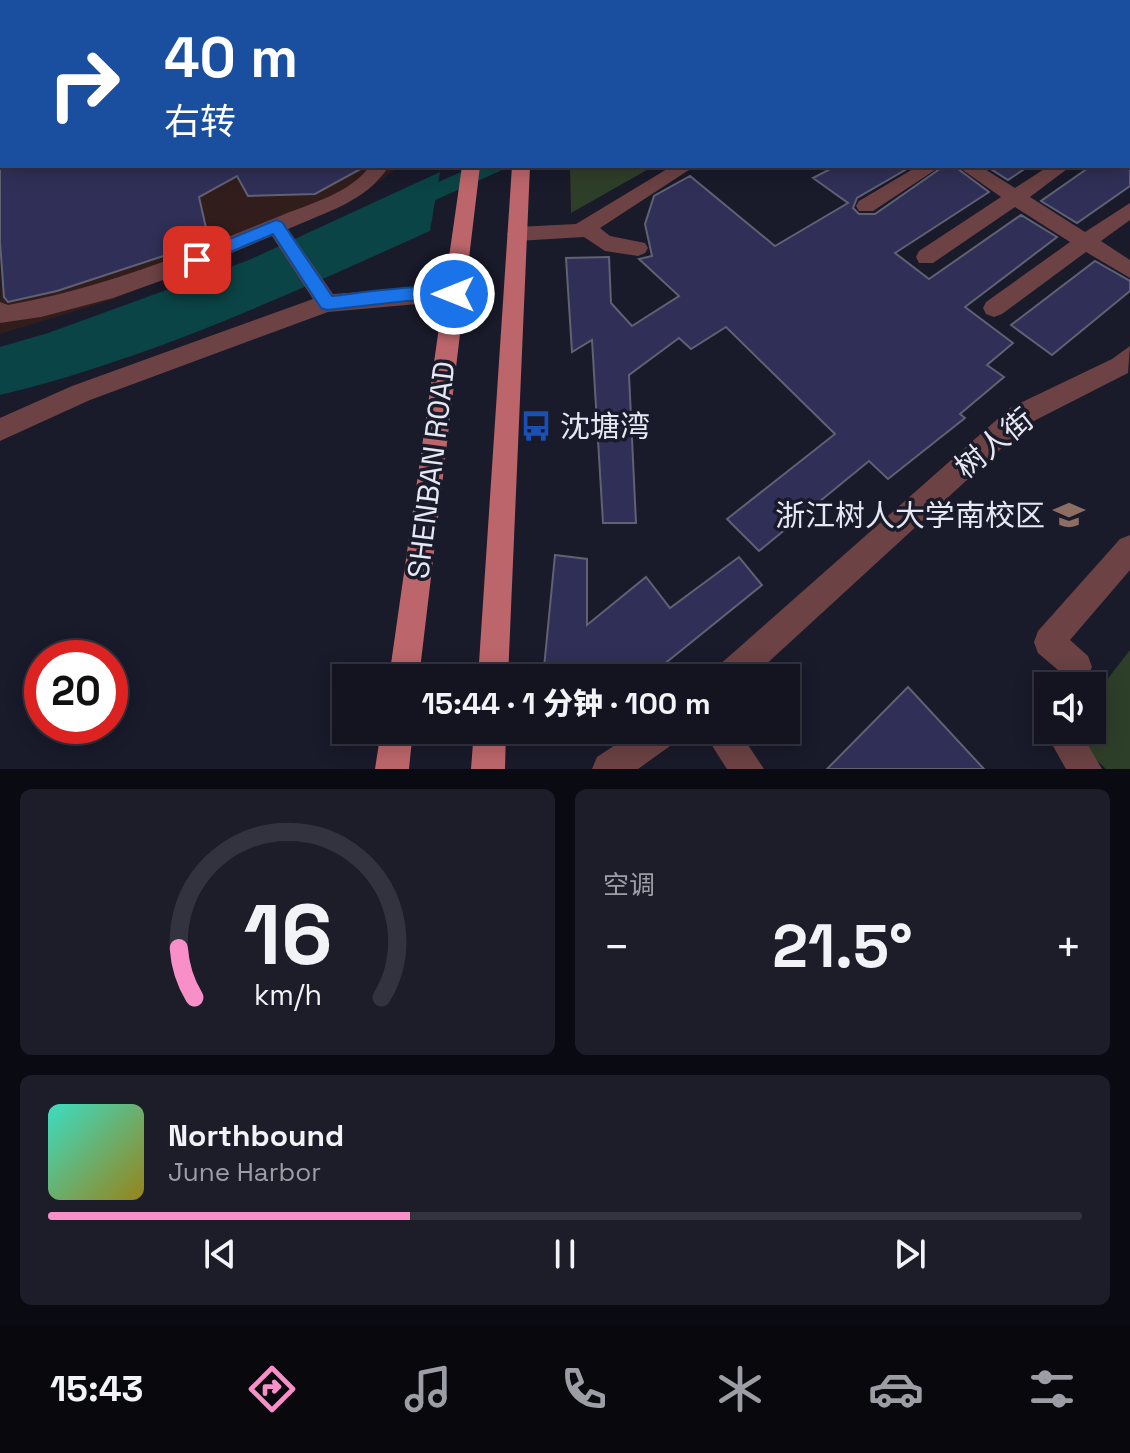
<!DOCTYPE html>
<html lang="zh">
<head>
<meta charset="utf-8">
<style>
	body { margin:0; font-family:"Space Grotesk","Noto Sans SC",sans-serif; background:#1c1d29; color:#f1f3f6; height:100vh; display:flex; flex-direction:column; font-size:30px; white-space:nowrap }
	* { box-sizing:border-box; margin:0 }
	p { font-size:26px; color:#9d9ea5 }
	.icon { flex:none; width:44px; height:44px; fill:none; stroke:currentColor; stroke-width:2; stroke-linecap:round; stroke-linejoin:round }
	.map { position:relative; height:769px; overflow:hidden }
	.sheet { display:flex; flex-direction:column; gap:20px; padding:20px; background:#0a0b12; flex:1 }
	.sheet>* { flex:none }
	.banner { position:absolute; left:0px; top:0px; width:1130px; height:168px; box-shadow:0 4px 20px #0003,0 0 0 2px #32333e; background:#1a4fa0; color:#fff; overflow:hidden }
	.controls { position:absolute; left:1034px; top:672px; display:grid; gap:16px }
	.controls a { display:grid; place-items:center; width:72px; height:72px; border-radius:0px; background:#131420; box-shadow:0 4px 20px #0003,0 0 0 2px #32333e; font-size:40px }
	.speed { position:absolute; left:24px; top:640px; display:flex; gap:16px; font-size:40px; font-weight:700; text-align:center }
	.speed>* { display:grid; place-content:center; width:104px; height:104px; border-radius:50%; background:#131420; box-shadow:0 4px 20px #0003,0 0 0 2px #32333e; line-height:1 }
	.speed .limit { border:12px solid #d22; background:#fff; color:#111 }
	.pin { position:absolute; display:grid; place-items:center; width:68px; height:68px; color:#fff; margin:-34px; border-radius:16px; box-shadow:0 4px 12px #0006 }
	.me { position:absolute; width:88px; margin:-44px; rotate:270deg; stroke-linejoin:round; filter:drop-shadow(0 0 6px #0008) }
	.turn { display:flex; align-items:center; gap:28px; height:168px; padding:0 32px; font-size:36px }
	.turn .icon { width:104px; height:104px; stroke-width:2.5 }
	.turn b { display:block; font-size:56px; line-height:68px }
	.big { font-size:60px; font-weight:800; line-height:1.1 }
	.sheet .tile { flex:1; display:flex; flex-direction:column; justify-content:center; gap:12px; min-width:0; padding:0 28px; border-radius:12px; background:#1c1d29 }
	.sheet .dial { align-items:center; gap:0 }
	.dial svg { height:208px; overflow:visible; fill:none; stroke:#32333e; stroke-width:7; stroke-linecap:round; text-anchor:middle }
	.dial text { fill:#f1f3f6; stroke:none }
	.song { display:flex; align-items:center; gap:24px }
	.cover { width:96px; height:96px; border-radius:12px; background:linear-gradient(135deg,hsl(170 70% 55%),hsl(50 70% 35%)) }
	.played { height:8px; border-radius:4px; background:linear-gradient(90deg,#f98fc9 35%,#32333e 35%) }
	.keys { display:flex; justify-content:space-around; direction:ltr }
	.heat { display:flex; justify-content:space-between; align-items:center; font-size:44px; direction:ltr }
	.sheet .tiles { flex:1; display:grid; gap:20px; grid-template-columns:1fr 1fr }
	.tile:last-child { grid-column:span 2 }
	.trip { position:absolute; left:332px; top:664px; width:468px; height:80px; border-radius:0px; background:#131420; box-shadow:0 4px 20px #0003,0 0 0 2px #32333e; font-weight:800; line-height:80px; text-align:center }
	.menu { display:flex; height:128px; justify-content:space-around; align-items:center; background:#08080d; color:#9d9ea5 }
	.menu .icon { width:56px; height:56px }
	.menu .on { color:#f98fc9 }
	.menu b { font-size:36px; color:#f1f3f6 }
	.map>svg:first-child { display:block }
</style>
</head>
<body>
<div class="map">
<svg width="1130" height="769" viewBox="0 0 1130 769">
	<rect width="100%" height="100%" fill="#191a2a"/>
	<path fill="#301d1c" d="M109,0H445L444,2Z
		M2,119V166H400L358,197L231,252L109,301L0,334Z"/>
	<path fill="#2e3f29" d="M570,166H654L571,213Z
		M1130,650V769H1106L1092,756L1077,730H1092V699Z"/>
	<path fill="#0b4446" d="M440,172L430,231C289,294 150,359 0,395V347L48,333L249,260Z"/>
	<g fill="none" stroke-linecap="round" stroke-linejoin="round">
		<path fill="#0b4446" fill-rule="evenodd" d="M475,166H503L500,171L413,210H397L394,205L397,200Z"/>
	</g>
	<path fill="#302f57" stroke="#606173" stroke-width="2" d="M0,166H366L315,194L248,196L237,176L199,197L209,241L57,291L8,302L4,297L0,242Z
		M836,166H912L857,198L853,208L859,214H875L944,166H954L989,192L895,253L929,279L1021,215L1057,237L965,307L1013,343L987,365L1004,377L960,414L965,418L888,479L869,461L759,551L727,519L835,434L726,327L691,349L679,338L629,375L636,523H603L592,340L572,352L566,258L609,257L611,303L632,326L679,296L639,259L652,256L645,224L654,196L690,176L775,246L848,203L813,178Z
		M986,166H1029L1008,180Z
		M1091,166H1130V186L1077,223L1041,201Z
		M1095,261L1130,281V291L1052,355L1011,325Z
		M555,555L587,559V625L646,577L670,608L739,557L762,585L647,678H543Z
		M908,687L984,769H827Z"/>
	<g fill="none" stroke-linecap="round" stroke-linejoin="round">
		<path fill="#6c4244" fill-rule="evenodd" d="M91,0H105V2H91Z
			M215,0H229L230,2H216Z
			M420,0H434V2H420Z
			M0,49H2V59H0Z
			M2,108V120L0,121V109Z
			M370,166H389C366,202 326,212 288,229L333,294L454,285L462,288L465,294L462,300L328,312L90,400L0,441V418L72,386L313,299L272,236L191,270L113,298L41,317L0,323V302L8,305C104,288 191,252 280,216C311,203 349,194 370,166Z
			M672,166H695L600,228L610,236L645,243L648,248L645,253L638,256L605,251L584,237L517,241L510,239L507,234L510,229L517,227L576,224Z
			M918,166H941L873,211H859L856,206L859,201Z
			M957,166H980L1015,188L1049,166H1071L1030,197L1085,232L1130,203V220L1101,241L1130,260V278L1086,252L1002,314L994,317L986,314L983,308L986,302L1070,242L1015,207L933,263H919L916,257L919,251L1001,197Z
			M1130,346L1128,373L1028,424L751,678H713L717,667L1010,408L1112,359Z
			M1130,535V570L1070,640L1088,656L1092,667L1083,686H1050L1058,670L1038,653L1034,642L1038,631L1120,539Z
			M1048,720V730H1079L1102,769H1066L1044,730Z
			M638,730H682L677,741L638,769H592L597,757Z
			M702,730H738L764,769H727Z"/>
		<path fill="#bc666b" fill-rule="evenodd" d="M485,0H499V2H485Z
			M523,0H537V2H523Z
			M462,166H480L419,678H389Z
			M512,166H530L508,678H478Z
			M381,730H413L409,769H375Z
			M474,730H506L505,769H471Z"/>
	</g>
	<path fill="#1a73e8" stroke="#114b97" stroke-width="2" d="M276,220L282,222L332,296C354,294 451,278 462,294L454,301H406L327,310L321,308L273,234L197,266L189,260L191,255Z"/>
	<defs>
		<symbol id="bus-bare" viewBox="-9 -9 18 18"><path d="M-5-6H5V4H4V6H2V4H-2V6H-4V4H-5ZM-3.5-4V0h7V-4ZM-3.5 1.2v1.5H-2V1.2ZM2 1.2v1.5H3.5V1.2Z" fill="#1a4fb4" stroke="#191a2a" stroke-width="2.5" paint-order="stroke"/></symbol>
		<symbol id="university-bare" viewBox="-9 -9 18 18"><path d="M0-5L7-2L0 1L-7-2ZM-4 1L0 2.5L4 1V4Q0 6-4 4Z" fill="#8d6e63" stroke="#191a2a" stroke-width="2.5" paint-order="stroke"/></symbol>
	</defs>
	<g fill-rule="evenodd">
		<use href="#bus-bare" x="514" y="404" width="44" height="44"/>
		<use href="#university-bare" x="1047" y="493" width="44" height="44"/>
	</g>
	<g text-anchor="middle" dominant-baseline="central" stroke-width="7" stroke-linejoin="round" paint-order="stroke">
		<g font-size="30" fill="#e5e7f2" stroke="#191a2a" text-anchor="start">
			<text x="560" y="426">沈塘湾</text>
			<text x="1045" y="515" text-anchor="end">浙江树人大学南校区</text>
		</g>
		<g font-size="30" fill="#e5e7f2" stroke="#191a2a">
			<text transform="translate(994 443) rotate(-39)">树人街</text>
			<text transform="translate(431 470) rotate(-83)">SHENBAN ROAD</text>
		</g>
	</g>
</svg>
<div class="controls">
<a><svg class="icon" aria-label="sound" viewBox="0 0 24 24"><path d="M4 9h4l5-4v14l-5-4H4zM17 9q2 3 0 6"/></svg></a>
</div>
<div class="speed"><div class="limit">20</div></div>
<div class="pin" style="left:197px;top:260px;background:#d93025"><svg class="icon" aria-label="arrive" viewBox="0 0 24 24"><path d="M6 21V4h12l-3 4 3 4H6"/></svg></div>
<svg class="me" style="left:454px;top:294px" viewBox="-20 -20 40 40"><circle r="17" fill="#1a73e8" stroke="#fff" stroke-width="3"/><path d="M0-11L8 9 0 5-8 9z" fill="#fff"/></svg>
<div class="trip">15:44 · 1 分钟 · 100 m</div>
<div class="banner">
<div class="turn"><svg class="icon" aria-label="right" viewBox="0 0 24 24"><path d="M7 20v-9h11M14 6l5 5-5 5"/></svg><div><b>40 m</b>右转</div></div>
</div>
</div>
<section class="sheet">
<div class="tiles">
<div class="tile dial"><svg viewBox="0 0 100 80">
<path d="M14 69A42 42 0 1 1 86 69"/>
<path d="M14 69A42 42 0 0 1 8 50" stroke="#f98fc9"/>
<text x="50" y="56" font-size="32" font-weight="700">16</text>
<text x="50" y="72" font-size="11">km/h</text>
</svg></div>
<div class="tile"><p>空调</p>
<div class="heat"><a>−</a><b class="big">21.5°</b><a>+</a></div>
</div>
<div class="tile">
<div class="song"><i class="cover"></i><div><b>Northbound</b><p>June Harbor</p></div></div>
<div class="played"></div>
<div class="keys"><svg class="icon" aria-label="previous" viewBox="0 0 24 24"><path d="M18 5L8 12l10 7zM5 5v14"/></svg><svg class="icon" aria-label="pause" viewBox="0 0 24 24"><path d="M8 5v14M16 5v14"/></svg><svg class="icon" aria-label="next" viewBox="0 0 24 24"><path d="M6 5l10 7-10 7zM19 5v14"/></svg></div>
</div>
</div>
</section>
<nav class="menu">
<b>15:43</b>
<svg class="icon on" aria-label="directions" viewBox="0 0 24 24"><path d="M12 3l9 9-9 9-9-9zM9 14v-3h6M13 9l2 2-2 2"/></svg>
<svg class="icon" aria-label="music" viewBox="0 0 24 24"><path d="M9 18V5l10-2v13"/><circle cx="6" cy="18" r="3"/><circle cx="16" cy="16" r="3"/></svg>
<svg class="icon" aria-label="phone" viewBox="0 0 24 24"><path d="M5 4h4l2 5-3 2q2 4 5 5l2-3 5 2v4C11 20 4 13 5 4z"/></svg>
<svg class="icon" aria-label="climate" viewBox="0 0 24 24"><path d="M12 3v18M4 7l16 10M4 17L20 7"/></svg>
<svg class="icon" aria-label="car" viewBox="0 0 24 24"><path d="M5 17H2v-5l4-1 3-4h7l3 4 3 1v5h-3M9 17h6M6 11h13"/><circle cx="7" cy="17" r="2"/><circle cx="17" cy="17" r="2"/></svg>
<svg class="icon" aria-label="filters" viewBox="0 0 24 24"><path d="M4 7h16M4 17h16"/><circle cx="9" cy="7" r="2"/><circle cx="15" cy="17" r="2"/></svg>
</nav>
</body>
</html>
